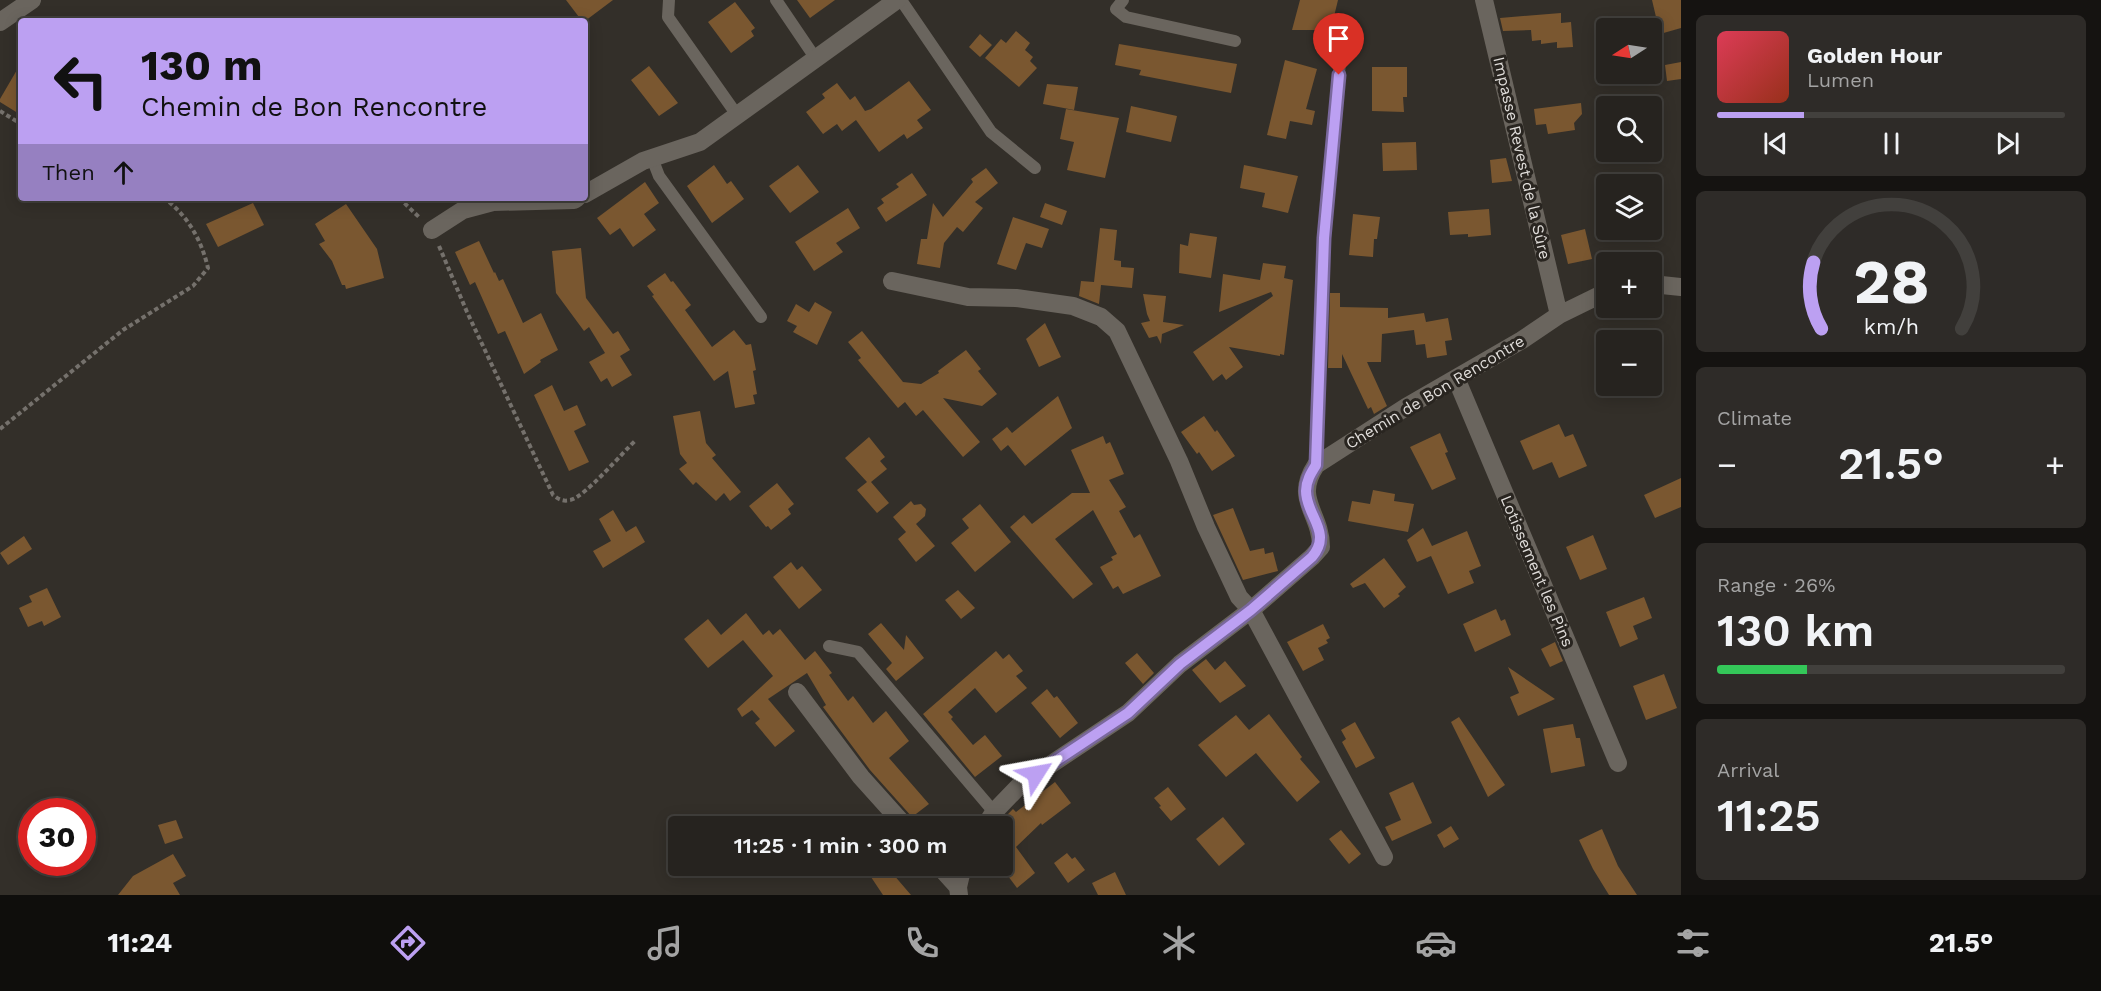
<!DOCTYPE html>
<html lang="en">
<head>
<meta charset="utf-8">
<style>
	body { margin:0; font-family:"Work Sans",sans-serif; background:#2e2b28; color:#f1f3f6; height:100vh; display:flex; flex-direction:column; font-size:22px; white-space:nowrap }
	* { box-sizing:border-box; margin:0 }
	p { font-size:20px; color:#a4a4a4 }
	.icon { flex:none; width:33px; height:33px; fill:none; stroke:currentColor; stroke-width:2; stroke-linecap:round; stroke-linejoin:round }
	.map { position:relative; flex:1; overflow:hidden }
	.drawer { display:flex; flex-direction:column; gap:15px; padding:15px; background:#151311; width:420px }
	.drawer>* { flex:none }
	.banner { position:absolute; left:18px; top:18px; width:570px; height:183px; border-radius:6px; box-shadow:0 3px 15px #0003,0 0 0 2px #42403d; background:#bca0f2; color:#111; overflow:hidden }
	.needle { width:39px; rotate:258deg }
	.controls { position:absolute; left:1596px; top:18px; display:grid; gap:12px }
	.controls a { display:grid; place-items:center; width:66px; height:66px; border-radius:6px; background:#26231f; box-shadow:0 3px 15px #0003,0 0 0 2px #42403d; font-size:30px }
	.speed { position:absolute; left:18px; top:798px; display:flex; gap:12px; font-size:30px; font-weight:700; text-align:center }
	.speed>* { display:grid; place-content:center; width:78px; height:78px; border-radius:50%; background:#26231f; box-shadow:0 3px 15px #0003,0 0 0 2px #42403d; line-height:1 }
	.speed .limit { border:9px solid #d22; background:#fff; color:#111 }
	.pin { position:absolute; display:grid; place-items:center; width:51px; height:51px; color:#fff; margin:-62px -26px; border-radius:50% 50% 50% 0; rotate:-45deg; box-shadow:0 0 6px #0007 }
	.pin .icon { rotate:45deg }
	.me { position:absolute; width:66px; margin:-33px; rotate:56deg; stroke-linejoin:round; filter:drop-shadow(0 0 4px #0008) }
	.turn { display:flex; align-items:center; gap:21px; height:126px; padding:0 24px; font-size:27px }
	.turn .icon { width:78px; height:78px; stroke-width:2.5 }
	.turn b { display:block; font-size:42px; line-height:51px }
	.then { display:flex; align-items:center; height:57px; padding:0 24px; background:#0003; gap:12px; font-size:22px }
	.big { font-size:45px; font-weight:600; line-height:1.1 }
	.drawer .tile { flex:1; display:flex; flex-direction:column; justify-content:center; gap:9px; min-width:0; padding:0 21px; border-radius:9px; background:#2e2b28 }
	.drawer .dial { align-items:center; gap:0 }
	.dial svg { height:156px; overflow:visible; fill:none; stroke:#42403d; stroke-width:7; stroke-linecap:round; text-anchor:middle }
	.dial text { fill:#f1f3f6; stroke:none }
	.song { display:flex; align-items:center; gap:18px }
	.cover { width:72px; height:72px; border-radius:9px; background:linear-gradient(135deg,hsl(350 70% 55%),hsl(10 70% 35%)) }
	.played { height:6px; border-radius:3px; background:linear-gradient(90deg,#bca0f2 25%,#42403d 25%) }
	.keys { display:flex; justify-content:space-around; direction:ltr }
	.heat { display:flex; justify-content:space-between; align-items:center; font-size:33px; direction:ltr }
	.charge { height:9px; border-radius:4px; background:linear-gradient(90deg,#34c759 26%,#42403d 0) }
	.trip { position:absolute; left:668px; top:816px; width:345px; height:60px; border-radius:6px; background:#26231f; box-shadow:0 3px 15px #0003,0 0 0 2px #42403d; font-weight:600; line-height:60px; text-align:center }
	.tabs { display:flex; height:96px; justify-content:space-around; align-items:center; background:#0f0e0c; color:#a4a4a4 }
	.tabs .icon { width:42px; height:42px }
	.tabs .active { color:#bca0f2 }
	.tabs b { font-size:27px; color:#f1f3f6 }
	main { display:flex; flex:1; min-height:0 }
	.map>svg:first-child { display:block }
</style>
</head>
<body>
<main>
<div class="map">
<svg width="1681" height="895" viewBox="0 0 1681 895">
	<rect width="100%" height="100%" fill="#332f29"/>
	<path fill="#7a5730" d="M566,0H613L585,21H582Z
		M797,0H835L810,18Z
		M1300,0H1338L1330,33L1317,30H1292Z
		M1652,0H1681V28L1660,34Z
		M735,2L755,28L751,31L754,36L731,53L708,22Z
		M1561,13V23L1571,22L1573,47L1557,48V42L1541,44V40L1532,41L1531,30L1503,31L1500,18Z
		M1016,31L1030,43L1025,50L1033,57L1030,61L1037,68L1019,87L985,58L1001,39L1006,43Z
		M980,34L992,45L980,57L969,47Z
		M1119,44L1237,64L1231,93L1139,75L1141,70L1115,65Z
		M1285,60L1317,69L1306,109L1315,111L1312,125L1290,121L1286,139L1267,135Z
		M1681,62V79L1667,81L1665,65Z
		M21,63V115L0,102V99Z
		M649,66L678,103L659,116L631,80Z
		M1372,67H1407V97H1403L1404,112L1372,111Z
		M909,81L931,110L917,120L923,128L907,139L904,134L879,152L856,120L842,131L837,124L823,134L806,112L825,98L822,94L837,83L850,100L855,96L865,111L871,109Z
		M1047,84L1078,87L1074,110L1043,104Z
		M1581,103L1582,114L1574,123L1575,130L1548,134L1546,124L1536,125L1534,109Z
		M1131,106L1177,116L1171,142L1126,132Z
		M1066,109L1119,118L1105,178L1067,170L1074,142L1060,139Z
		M1416,142L1417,170L1383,171L1382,143Z
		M1506,158L1512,181L1492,183L1490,160Z
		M714,165L727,184L731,181L744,199L712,223L687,186Z
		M798,165L819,192L790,213L769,186Z
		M1244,165L1298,176L1288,213L1262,207L1265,193L1240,188Z
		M986,168L998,183L975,202L983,208L963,232L957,227L944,243L940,268L917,264L921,239H927L933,203L943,217L973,182L971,179Z
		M912,173L927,195L886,222L877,208L884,203L881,199L899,187L896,184Z
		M645,182L659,203L644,214L656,230L633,247L620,228L610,235L597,218Z
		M253,203L264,225L218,247L206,224Z
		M1045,203L1067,211L1062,225L1040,217Z
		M346,204L377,249L384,278L346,289L345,285H342L332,261L319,244L325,241L315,224Z
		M848,208L860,228L836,243L843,252L814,271L795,242Z
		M1489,209L1491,235L1468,237V234L1450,235L1448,212Z
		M1353,214L1380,217L1377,239H1374L1373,257L1349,255Z
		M1013,217L1049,229L1042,248L1026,243L1016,270L997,264Z
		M1100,228L1117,230L1114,260L1121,261V267L1134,268L1132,288L1101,285L1099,304L1079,296L1081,281L1094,282Z
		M1585,229L1592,259L1568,264L1561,235Z
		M1190,233L1217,237L1211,278L1179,273L1180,244L1188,246Z
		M479,241L494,273L495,272L499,281L503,279L523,323L541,313L558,350L540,360L541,362L524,374L505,331L498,334L475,282L470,285L455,252Z
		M581,248L586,298L613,334L618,331L630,350L620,356L632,375L612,387L607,378L601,382L589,362L605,353L589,327L584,331L556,293L552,251Z
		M1263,263L1286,266L1284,278L1293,280L1284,355L1280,354V356L1229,347L1243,367L1226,380L1222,374L1213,381L1193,352L1273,296L1271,292L1219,312L1223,274L1260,280Z
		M665,273L671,282L673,281L691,305L685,310L712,347L734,330L746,345L751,344L756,370L753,371L757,394L753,395L755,404L735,408L728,371L714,381L652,296L654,295L647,286Z
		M1330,293H1340V307L1388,308V318L1424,313L1426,322L1448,318L1452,340L1445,341L1447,355L1427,358L1425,344L1416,345L1414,330L1382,334L1381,362H1367L1387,406L1374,414L1371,407L1368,409L1342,354V368H1328Z
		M1143,294L1166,296L1163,322L1184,325L1162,334L1161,344L1157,336L1149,338L1141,323L1150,321L1147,314Z
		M815,302L832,312L817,345L793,332L797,326L787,321L796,304L809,312Z
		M1045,323L1061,357L1039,367L1026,339Z
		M862,331L903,382L921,384L939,373L938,371L966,350L981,369L978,371L997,394L982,406L943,398L980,442L963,457L923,410L916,416L905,402L898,408L858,360L861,358L848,342Z
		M552,385L564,411L577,405L586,425L574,431L589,462L569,471L534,395Z
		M1058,396L1072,428L1025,466L1008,445L1001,451L992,439L1007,427L1012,433Z
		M700,411L706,443L716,455L712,458L741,492L730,501L724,493L716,501L696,482L693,485L679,469L687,463L680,454L673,416Z
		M1204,416L1215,432L1217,430L1235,456L1212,471L1199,452L1197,454L1181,432Z
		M1559,424L1565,437L1573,434L1587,466L1559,478L1552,462L1533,470L1520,441Z
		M1440,433L1448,452L1445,453L1456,479L1432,490L1410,447Z
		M1103,436L1106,444L1110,442L1124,474L1109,480L1126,507L1119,511L1134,538L1140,534L1161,576L1123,594L1118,586L1113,589L1100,567L1113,560L1111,557L1117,554L1093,510L1055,539L1093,584L1073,599L1010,527L1024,515L1032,524L1072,493H1090L1071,450Z
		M869,437L885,457L880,461L887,469L871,482L889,503L877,513L857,490L867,482L845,458Z
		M1681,478V507L1655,518L1644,495Z
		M777,483L794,504L788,509L791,514L771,530L768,526L766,527L749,506Z
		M1373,490L1395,494L1394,501L1414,504L1408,532L1348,521L1352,501L1370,504Z
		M911,501L914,505L921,504L926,509L925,516L916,524L935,546L916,562L898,539L906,532L893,517Z
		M980,504L1011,542L975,572L951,543L969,528L962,519Z
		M1233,508L1250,551L1264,548L1265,554L1273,552L1278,571L1243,580L1213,515Z
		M613,510L626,532L636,526L645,542L603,568L593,551L611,541L599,519Z
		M1423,528L1432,546L1467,531L1481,566L1469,571L1474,583L1448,594L1431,556L1417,562L1407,540Z
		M1593,535L1607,569L1580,580L1566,547Z
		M24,536L32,549L8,565L0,553Z
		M1384,558L1406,587L1398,594L1400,596L1384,608L1365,583L1353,588L1350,584Z
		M791,562L797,570L802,566L822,590L799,609L773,577Z
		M47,588L61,617L44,626L42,621L28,627L19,608L32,602L29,596Z
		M958,590L975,608L961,619L945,600Z
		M1644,597L1652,618L1633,626L1638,639L1620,647L1606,612Z
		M1496,609L1501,621L1505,619L1511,635L1475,652L1463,624Z
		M746,613L763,635L769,630L773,635L780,629L805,660L815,651L832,673L829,675L848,701L853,696L873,723L886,711L909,741L889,758L929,804L912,817L870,770L823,707L826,705L807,673L768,699L795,731L775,747L755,723L760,719L752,710L742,717L737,709L773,676L743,640L708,668L684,639L708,619L721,635Z
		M881,623L904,650L906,635L924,658L896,681L886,669L892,663L868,634Z
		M1323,624L1330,638L1326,640L1328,643L1318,648L1324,660L1303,671L1287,642Z
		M1555,642L1563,661L1550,667L1541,649Z
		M996,651L1003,659L1009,654L1023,671L1016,676L1027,688L996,713L975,688L948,712L953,717L951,719L973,745L985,735L1002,756L975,777L923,714Z
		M1137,653L1154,673L1143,684L1125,663Z
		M1206,659L1215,670L1225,661L1246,686L1220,703L1192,670Z
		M1508,667L1555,699L1518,716L1510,697L1519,693Z
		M1664,674L1677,708L1646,720L1633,686Z
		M1047,689L1054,698L1057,696L1078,723L1060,738L1031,703Z
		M1269,714L1302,757L1300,759L1320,782L1297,802L1256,753L1226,777L1198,745L1236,715L1249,730Z
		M1459,717L1505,785L1488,797L1451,722Z
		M1355,722L1375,758L1356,768L1342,742L1346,739L1341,730Z
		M1573,724L1576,738H1580L1585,766L1551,773L1543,729Z
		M1055,782L1071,803L1042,825L1041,823L1016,847L1035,873L1017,888L1002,868V820L1013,809L1016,812Z
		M1413,782L1432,823L1392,841L1385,827L1401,820L1389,793Z
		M1168,787L1186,809L1171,821L1159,807L1161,806L1154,798Z
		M1223,817L1245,844L1219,866L1196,839Z
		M176,820L183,838L165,844L158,825Z
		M1451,826L1459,839L1444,848L1437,835Z
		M1602,829L1618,866L1637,895H1609L1593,869L1579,840Z
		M1341,830L1361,854L1349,864L1329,839Z
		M1067,853L1072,859L1075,857L1085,870L1068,883L1054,863Z
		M173,854L186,876L173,883L180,895H118L133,876Z
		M879,866H904L893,874L911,895H883L869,874Z
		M1115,872L1126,895H1098L1092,883Z"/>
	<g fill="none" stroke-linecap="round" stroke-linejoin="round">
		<path stroke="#75716c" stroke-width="4" stroke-dasharray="4.5 3" stroke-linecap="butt" d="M0,111L21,124
			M399,198L420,218
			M439,246L467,312L553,495C558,499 563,502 570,500C584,498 623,452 636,440
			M0,429L123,330L193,286L208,268C201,239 188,216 164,198"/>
		<path stroke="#6a655e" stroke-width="12" d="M669,0L668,17L737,115
			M776,0L816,59
			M901,0L991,132L1035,168
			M1123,0L1116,9L1126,17L1235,41
			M652,158L659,176L761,317
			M1316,465L1324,238L1341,52
			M829,646L858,652L994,812"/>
		<path stroke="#6a655e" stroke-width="18" d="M1484,0L1559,315
			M0,22L32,0
			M585,194L643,161L700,142L897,0
			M432,230L463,210L493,202L574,200L577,198
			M892,281L968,297L1016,298L1073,306L1101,317L1117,331L1179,461L1206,527L1239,597L1251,610L1384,857
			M1652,284L1681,287
			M1456,378L1618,763
			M797,692L861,777L905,826
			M985,826L994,812L1020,785L1128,713L1180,664L1251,610L1312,557L1321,547C1321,512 1293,500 1316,465L1406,407L1522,340L1559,315L1606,292
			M939,866L958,887
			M959,895L958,887L963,866"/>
	</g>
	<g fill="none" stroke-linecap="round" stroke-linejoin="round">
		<defs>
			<path id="route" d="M1036,774L1128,713L1180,664L1251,610L1312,557C1333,532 1306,516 1306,491C1306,481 1311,473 1316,465L1324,238L1339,75"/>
		</defs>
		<use href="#route" stroke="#7a689d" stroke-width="15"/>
		<use href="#route" stroke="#bca0f2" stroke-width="10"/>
	</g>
	<g text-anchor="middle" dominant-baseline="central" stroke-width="6" stroke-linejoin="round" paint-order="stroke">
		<g font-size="16" fill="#dfdcd9" stroke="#292520">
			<text transform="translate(1522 158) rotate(77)">Impasse Revest de la Sûre</text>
			<text transform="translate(1435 392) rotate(-31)">Chemin de Bon Rencontre</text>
			<text transform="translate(1537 571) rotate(67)">Lotissement les Pins</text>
		</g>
	</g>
</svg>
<div class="controls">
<a><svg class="needle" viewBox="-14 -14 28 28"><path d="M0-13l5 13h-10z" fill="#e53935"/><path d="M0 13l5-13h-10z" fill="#a4a4a4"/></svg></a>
<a><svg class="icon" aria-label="search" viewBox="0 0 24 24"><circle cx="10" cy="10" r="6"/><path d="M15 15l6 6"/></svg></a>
<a><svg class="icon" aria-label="layers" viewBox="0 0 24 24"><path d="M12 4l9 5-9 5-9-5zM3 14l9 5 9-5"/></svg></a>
<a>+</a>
<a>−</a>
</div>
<div class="speed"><div class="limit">30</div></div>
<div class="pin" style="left:1339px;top:75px;background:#d93025"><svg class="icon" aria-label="arrive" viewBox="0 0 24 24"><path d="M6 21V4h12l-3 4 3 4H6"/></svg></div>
<svg class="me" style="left:1036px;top:774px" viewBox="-20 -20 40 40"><path d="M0-17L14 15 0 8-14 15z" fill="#bca0f2" stroke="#fff" stroke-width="4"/></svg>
<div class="trip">11:25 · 1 min · 300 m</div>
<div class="banner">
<div class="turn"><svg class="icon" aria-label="left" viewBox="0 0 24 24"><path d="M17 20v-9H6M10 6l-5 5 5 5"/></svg><div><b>130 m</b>Chemin de Bon Rencontre</div></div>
<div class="then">Then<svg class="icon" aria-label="ahead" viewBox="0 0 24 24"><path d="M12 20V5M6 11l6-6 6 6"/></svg></div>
</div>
</div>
<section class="drawer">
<div class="tile">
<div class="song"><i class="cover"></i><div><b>Golden Hour</b><p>Lumen</p></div></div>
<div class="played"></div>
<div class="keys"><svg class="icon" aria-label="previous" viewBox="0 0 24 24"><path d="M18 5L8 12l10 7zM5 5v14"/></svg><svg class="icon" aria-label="pause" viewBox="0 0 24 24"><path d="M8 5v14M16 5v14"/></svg><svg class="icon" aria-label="next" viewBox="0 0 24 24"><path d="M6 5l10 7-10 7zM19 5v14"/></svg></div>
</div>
<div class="tile dial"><svg viewBox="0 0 100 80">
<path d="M14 69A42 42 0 1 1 86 69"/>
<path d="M14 69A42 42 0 0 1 10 35" stroke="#bca0f2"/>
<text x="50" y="56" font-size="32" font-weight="700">28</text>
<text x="50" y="72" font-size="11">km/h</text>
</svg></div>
<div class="tile"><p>Climate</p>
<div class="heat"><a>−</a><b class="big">21.5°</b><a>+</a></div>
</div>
<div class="tile"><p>Range · 26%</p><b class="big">130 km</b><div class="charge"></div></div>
<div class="tile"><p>Arrival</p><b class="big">11:25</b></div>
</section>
</main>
<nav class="tabs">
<b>11:24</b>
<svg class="icon active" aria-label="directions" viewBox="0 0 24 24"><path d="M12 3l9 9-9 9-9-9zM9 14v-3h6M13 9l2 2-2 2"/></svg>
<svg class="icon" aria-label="music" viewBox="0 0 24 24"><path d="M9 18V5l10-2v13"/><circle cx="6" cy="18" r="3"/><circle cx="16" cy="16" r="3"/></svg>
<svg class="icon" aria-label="phone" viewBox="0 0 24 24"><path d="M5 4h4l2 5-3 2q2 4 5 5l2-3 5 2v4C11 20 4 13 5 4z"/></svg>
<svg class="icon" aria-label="climate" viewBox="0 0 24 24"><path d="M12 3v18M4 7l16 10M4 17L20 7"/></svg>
<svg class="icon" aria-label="car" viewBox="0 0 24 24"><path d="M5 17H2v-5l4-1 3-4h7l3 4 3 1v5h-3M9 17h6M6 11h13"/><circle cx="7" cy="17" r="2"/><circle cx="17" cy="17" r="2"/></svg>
<svg class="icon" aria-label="filters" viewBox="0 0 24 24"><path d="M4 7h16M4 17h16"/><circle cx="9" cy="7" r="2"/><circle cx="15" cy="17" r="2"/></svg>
<b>21.5°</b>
</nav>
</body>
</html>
